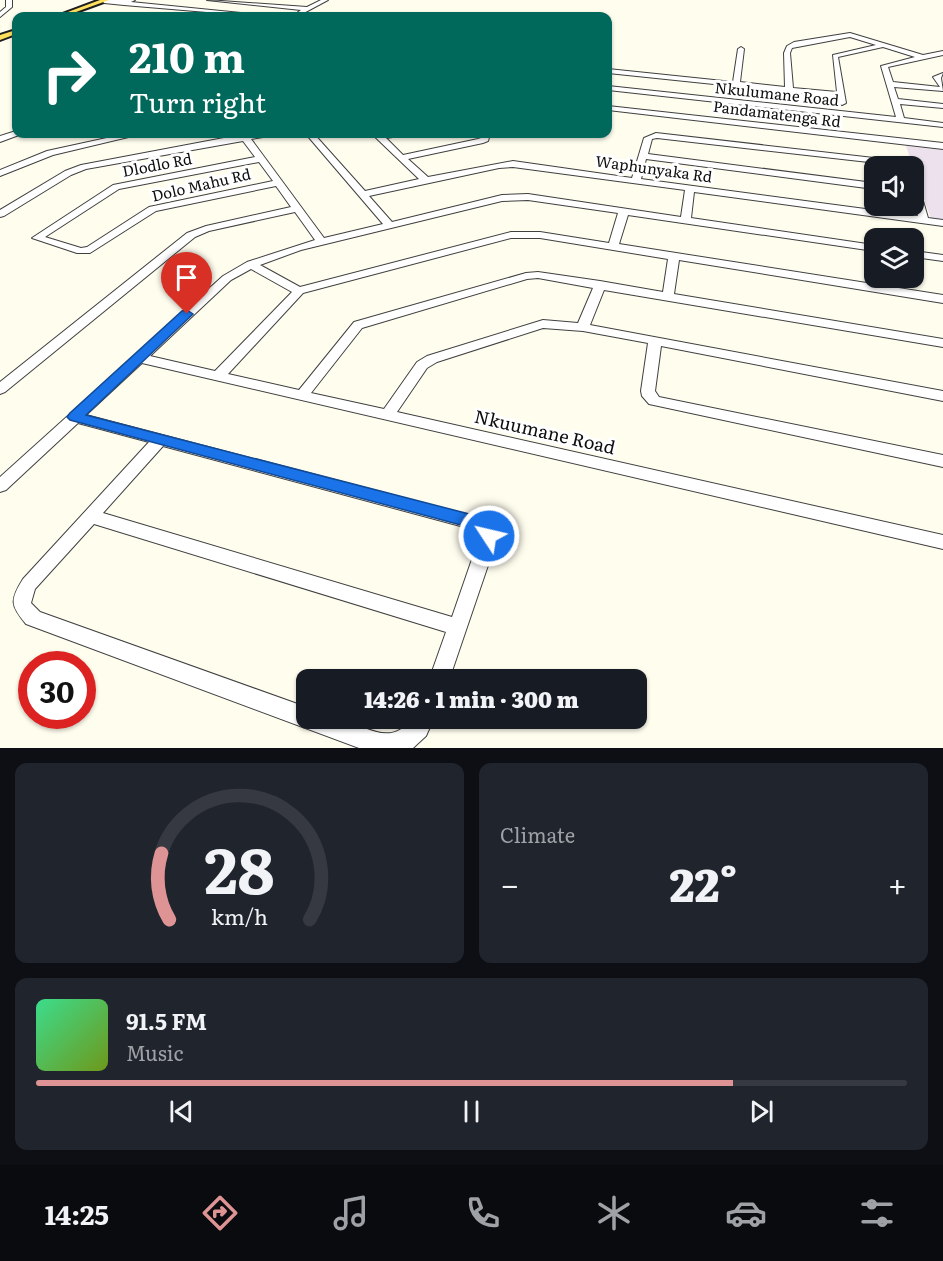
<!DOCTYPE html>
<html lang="en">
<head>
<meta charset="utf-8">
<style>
	body { margin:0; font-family:Literata,serif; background:#20242c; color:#f1f3f6; height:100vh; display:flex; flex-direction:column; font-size:22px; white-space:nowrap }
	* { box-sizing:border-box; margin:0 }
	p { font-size:20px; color:#9ea1a6 }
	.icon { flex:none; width:33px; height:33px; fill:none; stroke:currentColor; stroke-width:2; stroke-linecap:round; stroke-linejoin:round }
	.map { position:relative; height:748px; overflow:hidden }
	.sheet { display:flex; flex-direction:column; gap:15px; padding:15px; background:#0d0f14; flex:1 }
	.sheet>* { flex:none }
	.hud { position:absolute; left:12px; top:12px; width:600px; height:126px; border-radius:12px; box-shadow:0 2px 4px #0004; background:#00695c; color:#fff; overflow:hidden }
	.buttons { position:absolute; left:864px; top:156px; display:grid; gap:12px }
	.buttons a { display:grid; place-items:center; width:60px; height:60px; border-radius:12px; background:#171b24; box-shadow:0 2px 4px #0004; font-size:30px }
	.speed { position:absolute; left:18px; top:651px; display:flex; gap:12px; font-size:30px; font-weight:700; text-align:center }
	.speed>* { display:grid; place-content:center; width:78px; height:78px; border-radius:50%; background:#171b24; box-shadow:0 2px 4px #0004; line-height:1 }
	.speed .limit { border:9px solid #d22; background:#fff; color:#111 }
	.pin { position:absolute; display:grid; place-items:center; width:51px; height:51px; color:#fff; margin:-62px -26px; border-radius:50% 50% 50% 0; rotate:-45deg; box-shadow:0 0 6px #0007 }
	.pin .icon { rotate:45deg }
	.me { position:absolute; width:66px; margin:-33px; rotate:305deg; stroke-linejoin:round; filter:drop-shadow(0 0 4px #0008) }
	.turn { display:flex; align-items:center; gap:21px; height:126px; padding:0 18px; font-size:27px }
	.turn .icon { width:78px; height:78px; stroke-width:2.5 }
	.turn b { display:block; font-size:42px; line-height:51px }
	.big { font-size:45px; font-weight:800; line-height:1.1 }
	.sheet .card { flex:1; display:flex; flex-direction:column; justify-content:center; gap:9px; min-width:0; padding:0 21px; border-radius:12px; background:#20242c }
	.sheet .dial { align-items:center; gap:0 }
	.dial svg { height:156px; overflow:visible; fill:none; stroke:#363941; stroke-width:7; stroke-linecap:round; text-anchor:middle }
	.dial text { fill:#f1f3f6; stroke:none }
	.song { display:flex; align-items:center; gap:18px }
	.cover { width:72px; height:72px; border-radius:9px; background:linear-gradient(135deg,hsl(150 70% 55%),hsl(80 70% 35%)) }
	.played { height:6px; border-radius:3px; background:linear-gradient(90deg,#de9394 80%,#363941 80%) }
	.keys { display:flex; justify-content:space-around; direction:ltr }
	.heat { display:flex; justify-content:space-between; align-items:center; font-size:33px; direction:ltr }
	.sheet .tiles { flex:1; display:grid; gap:15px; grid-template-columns:1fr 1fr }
	.card:last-child { grid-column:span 2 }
	.trip { position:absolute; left:296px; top:669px; width:351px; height:60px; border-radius:12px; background:#171b24; box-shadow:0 2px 4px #0004; font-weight:800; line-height:60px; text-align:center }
	.tabs { display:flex; height:96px; justify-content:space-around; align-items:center; background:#090b0e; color:#9ea1a6 }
	.tabs .icon { width:42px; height:42px }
	.tabs .selected { color:#de9394 }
	.tabs b { font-size:27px; color:#f1f3f6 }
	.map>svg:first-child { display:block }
</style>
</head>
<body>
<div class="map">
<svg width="943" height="748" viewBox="0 0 943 748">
	<rect width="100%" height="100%" fill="#fffdee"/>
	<path fill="#ece1ed" d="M906,146L943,150V221L931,219Z"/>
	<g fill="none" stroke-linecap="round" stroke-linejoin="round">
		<defs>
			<path id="minor" d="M6,0H12V7L0,17V12L6,7Z
				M102,0H135L131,2L270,16H254L124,5L104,3Z
				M207,0L307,7L321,0H328L300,15L297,13L301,10Z
				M850,33L923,55L943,51V55L888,67L893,82L940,87L933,77L943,73L941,78L943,91L894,87L898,99L943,104V108L900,104L904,118L943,123V127L608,90V86L896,117L881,66L915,57L883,47L838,57L846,103L842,105L838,103L837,97L608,73V69L733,82L738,49L741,47L744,49L740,82L785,87L784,53L787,46L794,42ZM850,37L876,45L833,55L837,92L793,88L790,53L792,48Z
				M608,106L943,143V149L608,110Z
				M16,131L19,135L0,142V136Z
				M656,133L909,162V166H904L657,138L652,139L648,154L874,183V189L646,159L641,179L918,216L914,202V184L919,187L928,218L943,220V226L694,192L691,218L874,245V251L628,215L619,244L943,295V303L679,260L674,294L943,339V347L604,290L590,325L943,391V401L661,346L655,391L659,397L943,455V467L649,404L642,396L641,391L648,343L583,331L543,328L437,362L427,368L397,412L943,535V549L142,363L86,415L484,519L494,525L498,536L449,680H429L446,632L94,524L35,589L31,603L40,612L306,707V718C316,718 329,717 339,719C367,726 391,748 412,718H434L426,736L413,748H359L26,624C10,605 10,600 23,579L149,442L78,423L6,490L0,492V477L223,276L247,262L315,240L295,212L209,231L195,237L5,392L0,394V382L187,233L206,226L291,207L276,186L156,211L90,253H77L32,238L113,185L255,157L243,141L86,169L71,175L4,216L0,217V210L65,171L81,165L245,134H270L269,136L251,139L324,238L383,224L306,134H314L365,191L419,179L372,134H400L399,136L386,138L403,155L478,139L481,138L482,134H490L488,141L483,143L408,159L428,177L513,161L632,178L644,138ZM259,162L273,181L149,207L87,247L81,248L45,237L119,189ZM513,167L685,190L681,217L528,194L502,195L392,222L369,196L499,168ZM528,200L618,213L609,243L540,232H511L300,287L260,265L301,250L502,201ZM511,238H540L668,259L663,292L600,281L538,272L526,273L354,322L299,390L228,374L303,293ZM251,269L292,292L215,371L150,356L231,280ZM538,278L593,288L578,323L543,320L427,356L417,362L384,409L311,393L362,328L527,279ZM163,446L479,531L480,536L452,617L103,513Z
				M125,134H141L53,155L0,176V170L47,151Z
				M914,251L943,255V261L914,257Z"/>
			<path id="major" d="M100,0H109L65,16H57Z
				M16,30V34L0,40V35Z"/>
		</defs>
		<use href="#minor" stroke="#404040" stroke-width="2"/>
		<use href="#major" stroke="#1e1e1e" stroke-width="4"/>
		<use href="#minor" fill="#fff" fill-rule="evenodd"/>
		<use href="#major" fill="#ffe15e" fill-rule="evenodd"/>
	</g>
	<path fill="#1a73e8" stroke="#114b97" stroke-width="1.5" d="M187,310L193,314L191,316L86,415L477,516L494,525L498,536L495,541L489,543L483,541L480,534L472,528L70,420L67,417L70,413L182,311Z"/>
	<g text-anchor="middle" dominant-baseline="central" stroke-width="6" stroke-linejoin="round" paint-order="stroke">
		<g font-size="15" fill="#0d0d0d" stroke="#fff">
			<text transform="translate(777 93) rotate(6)">Nkulumane Road</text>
			<text transform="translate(777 113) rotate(7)">Pandamatenga Rd</text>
			<text transform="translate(157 164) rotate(-11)">Dlodlo Rd</text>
			<text transform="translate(654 168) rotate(8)">Waphunyaka Rd</text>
			<text transform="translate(201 184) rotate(-13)">Dolo Mahu Rd</text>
		</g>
		<g font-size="18" fill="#0d0d0d" stroke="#fff">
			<text transform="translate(545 431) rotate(13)">Nkuumane Road</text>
		</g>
	</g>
</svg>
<div class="buttons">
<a><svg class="icon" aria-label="sound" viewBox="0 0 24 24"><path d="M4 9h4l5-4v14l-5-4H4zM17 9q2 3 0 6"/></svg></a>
<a><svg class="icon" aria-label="layers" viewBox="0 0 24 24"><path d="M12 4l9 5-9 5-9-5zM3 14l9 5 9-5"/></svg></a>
</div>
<div class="speed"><div class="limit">30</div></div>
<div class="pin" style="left:187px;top:314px;background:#d93025"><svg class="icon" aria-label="arrive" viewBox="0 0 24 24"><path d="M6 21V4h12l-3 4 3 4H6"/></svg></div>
<svg class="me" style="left:489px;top:536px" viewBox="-20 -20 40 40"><circle r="17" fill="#1a73e8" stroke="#fff" stroke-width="3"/><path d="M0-11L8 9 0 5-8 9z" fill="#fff"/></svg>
<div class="trip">14:26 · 1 min · 300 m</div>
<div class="hud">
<div class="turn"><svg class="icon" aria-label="right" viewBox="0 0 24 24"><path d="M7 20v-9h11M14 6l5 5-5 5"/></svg><div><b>210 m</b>Turn right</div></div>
</div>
</div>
<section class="sheet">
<div class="tiles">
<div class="card dial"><svg viewBox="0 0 100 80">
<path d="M14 69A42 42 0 1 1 86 69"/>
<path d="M14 69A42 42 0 0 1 10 35" stroke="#de9394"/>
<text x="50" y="56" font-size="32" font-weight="700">28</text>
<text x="50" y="72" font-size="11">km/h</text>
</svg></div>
<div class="card"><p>Climate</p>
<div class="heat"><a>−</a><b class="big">22°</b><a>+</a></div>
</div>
<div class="card">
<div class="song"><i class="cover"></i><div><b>91.5 FM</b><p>Music</p></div></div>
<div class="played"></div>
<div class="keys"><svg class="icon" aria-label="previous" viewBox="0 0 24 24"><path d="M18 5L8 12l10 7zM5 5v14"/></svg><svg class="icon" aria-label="pause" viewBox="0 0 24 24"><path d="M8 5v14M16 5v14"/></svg><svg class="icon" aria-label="next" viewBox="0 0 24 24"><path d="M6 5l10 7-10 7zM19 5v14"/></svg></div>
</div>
</div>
</section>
<nav class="tabs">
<b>14:25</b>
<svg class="icon selected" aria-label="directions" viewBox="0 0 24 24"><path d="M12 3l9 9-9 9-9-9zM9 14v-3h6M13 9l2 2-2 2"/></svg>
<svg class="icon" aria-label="music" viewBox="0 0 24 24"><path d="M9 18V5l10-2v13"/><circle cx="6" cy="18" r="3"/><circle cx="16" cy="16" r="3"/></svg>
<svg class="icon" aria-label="phone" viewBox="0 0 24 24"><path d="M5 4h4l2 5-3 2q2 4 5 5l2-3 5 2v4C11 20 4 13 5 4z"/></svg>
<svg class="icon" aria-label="climate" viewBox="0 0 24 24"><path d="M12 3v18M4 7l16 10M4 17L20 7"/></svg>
<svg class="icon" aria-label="car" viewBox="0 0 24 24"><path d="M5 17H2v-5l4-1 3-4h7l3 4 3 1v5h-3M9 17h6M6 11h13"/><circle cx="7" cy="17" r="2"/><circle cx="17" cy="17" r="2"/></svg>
<svg class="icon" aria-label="filters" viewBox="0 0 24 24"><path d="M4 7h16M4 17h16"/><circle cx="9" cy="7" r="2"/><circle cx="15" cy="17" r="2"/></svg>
</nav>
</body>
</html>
